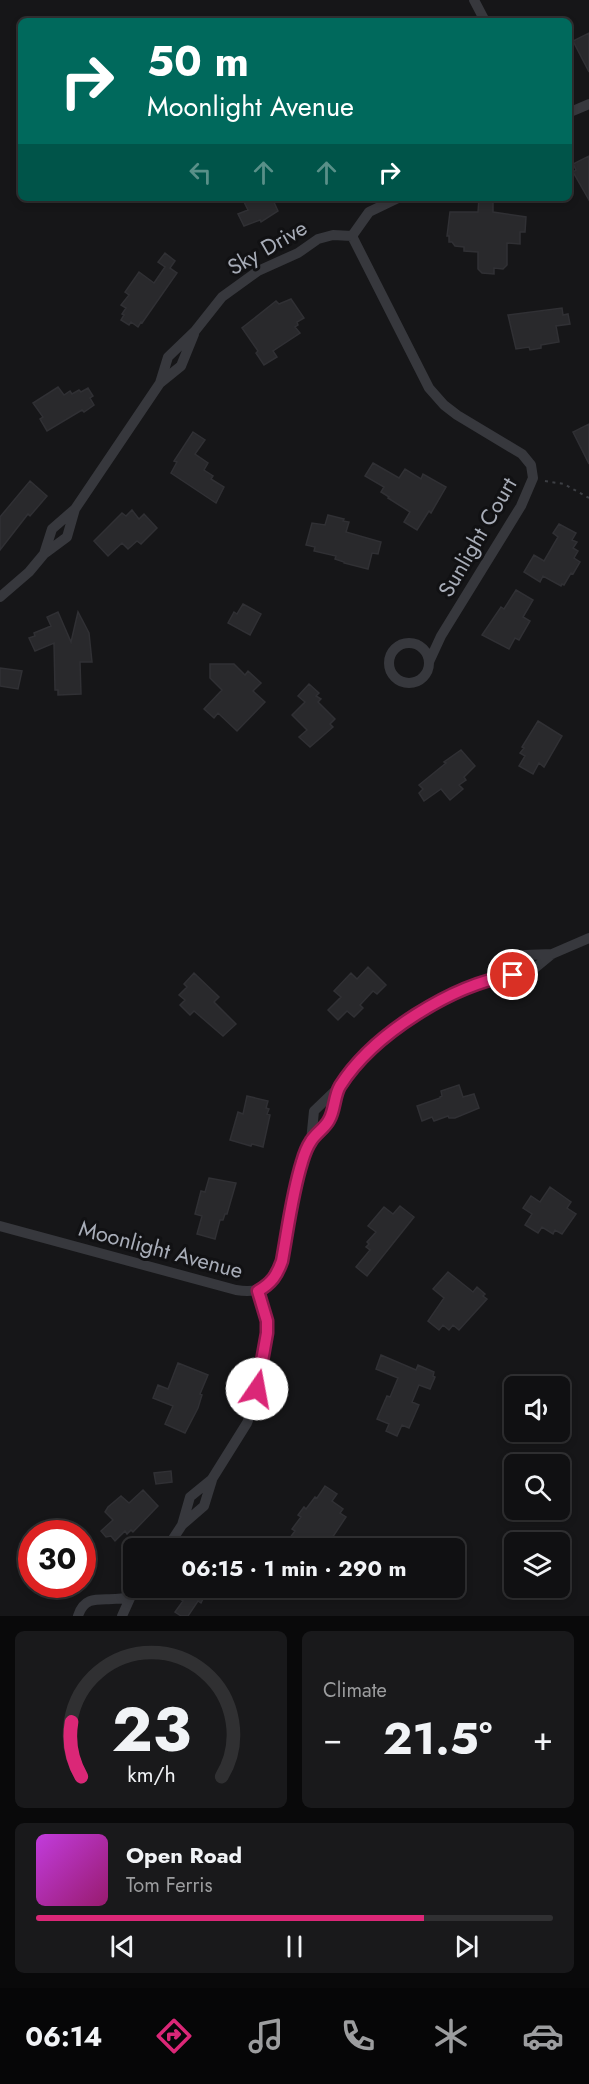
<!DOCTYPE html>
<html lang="en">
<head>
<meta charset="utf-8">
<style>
	body { margin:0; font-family:Jost,sans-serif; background:#19191b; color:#f1f3f6; height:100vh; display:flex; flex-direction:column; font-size:22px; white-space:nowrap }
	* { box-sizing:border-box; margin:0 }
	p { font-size:20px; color:#9c9d9f }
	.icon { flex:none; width:33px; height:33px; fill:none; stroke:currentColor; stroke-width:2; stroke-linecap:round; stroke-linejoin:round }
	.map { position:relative; height:1616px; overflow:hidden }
	.details { display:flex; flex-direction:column; gap:15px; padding:15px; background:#09090a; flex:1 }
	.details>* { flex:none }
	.top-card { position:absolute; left:18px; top:18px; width:554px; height:183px; border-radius:9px; box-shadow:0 3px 9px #0003,0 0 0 2px #303032; background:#00695c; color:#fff; overflow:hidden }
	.buttons { position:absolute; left:504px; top:1376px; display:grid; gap:12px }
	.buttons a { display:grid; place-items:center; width:66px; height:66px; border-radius:9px; background:#101012; box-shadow:0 3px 9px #0003,0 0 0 2px #303032; font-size:30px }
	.speed { position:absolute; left:18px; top:1520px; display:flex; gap:12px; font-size:30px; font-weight:700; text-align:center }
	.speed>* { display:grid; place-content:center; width:78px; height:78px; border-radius:50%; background:#101012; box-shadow:0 3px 9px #0003,0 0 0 2px #303032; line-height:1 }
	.speed .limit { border:9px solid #d22; background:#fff; color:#111 }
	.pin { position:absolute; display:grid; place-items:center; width:51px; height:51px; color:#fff; margin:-26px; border:3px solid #fff; border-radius:50%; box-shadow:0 2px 6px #0007 }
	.me { position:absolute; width:66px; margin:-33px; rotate:12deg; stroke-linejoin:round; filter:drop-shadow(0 0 4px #0008) }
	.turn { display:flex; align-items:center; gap:21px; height:126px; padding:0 30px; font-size:27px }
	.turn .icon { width:78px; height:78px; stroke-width:2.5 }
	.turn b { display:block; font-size:42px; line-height:51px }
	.lanes { display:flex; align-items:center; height:57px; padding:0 30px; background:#0003; justify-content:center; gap:30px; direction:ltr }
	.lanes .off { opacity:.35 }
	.big { font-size:45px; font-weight:700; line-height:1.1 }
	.details .widget { flex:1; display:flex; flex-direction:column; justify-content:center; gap:9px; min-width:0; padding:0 21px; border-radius:9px; background:#19191b }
	.details .dial { align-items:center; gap:0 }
	.dial svg { height:156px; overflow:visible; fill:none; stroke:#303032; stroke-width:7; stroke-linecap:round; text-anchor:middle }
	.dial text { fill:#f1f3f6; stroke:none }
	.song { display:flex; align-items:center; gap:18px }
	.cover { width:72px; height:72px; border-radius:9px; background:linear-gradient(135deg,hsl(290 70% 55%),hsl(320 70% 35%)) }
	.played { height:6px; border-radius:3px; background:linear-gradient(90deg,#db2777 75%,#303032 75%) }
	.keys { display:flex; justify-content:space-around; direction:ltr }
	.heat { display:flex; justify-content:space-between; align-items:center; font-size:33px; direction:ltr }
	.details .tiles { flex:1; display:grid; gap:15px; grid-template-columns:1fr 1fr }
	.widget:last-child { grid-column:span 2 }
	.trip { position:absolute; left:123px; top:1538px; width:342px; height:60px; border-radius:9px; background:#101012; box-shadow:0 3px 9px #0003,0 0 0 2px #303032; font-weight:700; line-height:60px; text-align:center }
	.tab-bar { display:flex; height:96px; justify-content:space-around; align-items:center; background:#060607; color:#9c9d9f }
	.tab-bar .icon { width:42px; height:42px }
	.tab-bar .selected { color:#db2777 }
	.tab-bar b { font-size:27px; color:#f1f3f6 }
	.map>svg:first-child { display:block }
</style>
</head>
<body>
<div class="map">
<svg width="589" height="1616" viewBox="0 0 589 1616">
	<rect width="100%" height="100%" fill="#161618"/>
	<path fill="#29292c" stroke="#303034" stroke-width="1.5" d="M589,33V72L573,41Z
		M589,156V200L573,172L576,170L573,164Z
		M242,198H272L278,211L261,222L260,220L244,226L238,214L248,210Z
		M479,198L493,199V212L526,217L525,232H520V244L507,243V265L503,269L494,268V274L482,273L478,269V252L464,251V247L455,246L452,242H449V236H447L450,212H478Z
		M165,253L175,261L170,268L177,273L142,323L141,322L138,327L131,322L129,325L121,320L124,315L122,314L126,308L121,305L129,295L125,292L139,272L154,283L165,267L158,262Z
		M291,299L304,318L297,322L298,325L295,327L300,333L273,351L277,357L264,365L256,353L258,351L242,328L276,301L279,304Z
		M562,308L563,315L568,314L570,324L556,326L559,342L541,345V348L530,350L529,347L516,349L508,315Z
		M58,387L64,395L70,391L72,394L79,390L81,392L88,388L93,396L90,398L94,405L84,412L82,410L47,431L40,419L43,417L33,403Z
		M589,424V464L573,432Z
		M193,432L205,440L195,454L208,463L204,470L213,476L211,479L224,487L216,503L171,473L177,462L174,461Z
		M373,463L399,478L405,469L421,479L423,474L446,487L431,513L429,511L417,530L404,522L410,512L388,498L389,497L381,492L384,487L365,476Z
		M30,481L47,496L30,516L28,514L0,550V517Z
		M132,510L139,519L144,514L157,528L141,544L137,541L128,549L122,543L108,556L94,541L122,513L126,516Z
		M328,515L344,519L343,521L349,522L346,532L381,542L378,554L372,553L368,569L344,563V562L335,559L336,556L314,551L315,547L306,545L312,523L325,525Z
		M559,524L576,533L572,540L577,542L573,548L578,551L574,558L580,562L573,574L571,573L564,585L562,584L561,586L543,576L540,582L524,572L534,555L544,561L558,537L553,533Z
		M516,590L533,600L523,617L530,621L519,640L515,638L509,649L482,635L501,607L504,609Z
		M243,604L261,614L250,635L228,623L234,612L237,614Z
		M58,612L71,642L78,612L89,633L92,662H80L81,694L58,695V690H55L54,643L35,651L29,638L35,636L34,633L51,626L47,617Z
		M210,664H234L245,675L248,671L261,683L253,691L265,702L237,731L218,713L214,718L204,709L222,690L210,678Z
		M0,668L22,671L18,689L0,686Z
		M309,684L319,693L316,696L321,699L318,702L335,719L330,724L333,727L310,747L299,737L307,730L292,715L305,702L298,696Z
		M538,721L562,736L544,767L539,763L533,774L519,766L525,756L520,753L524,748L522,747Z
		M461,750L475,766L464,777L466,780L459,785L463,789L450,800L441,789L424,801L419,793L423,789L419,785L446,763L444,762Z
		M368,967L386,985L377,994L373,991L360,1005L363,1008L354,1017L347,1011L338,1020L328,1010L341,997L334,991L351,973L357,979Z
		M194,973L219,997L214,1002L236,1024L223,1036L194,1011L190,1015L180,1005L185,1000L179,995L187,987L184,984Z
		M459,1085L463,1097L474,1094L479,1108L455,1118H449L448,1116L434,1121L432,1117L422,1121L417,1106L440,1098V1097L442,1096L441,1091Z
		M247,1096L268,1101L266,1108L269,1109L267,1114L270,1115L263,1147L252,1144L251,1146L230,1140L238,1112L243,1114Z
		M209,1178L236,1183L227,1214H225L223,1220H220L215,1239L197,1234L202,1216L195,1214L201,1191L205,1192Z
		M550,1187L571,1202L567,1208L576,1214L562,1234L555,1230L553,1234L542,1227L538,1233L525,1225L532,1214L523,1208L531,1196L540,1202Z
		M400,1206L414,1217L367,1276L356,1267L370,1250L366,1247L369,1244L367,1242L376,1232L368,1226L384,1207L393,1214Z
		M448,1272L473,1292L477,1287L485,1294L483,1296L487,1299L459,1330L453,1325L449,1330L443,1325L439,1330L428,1321L444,1298L433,1289Z
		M381,1355L416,1370L418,1365L434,1372L433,1376L435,1377L430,1389L419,1385L412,1402L419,1405L409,1428L402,1425L397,1436L386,1431L389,1424L377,1419L387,1396L390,1397L398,1378L376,1369Z
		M178,1363L208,1375L200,1394L202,1395L198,1408L185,1433L165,1424L173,1406L153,1398L158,1385L168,1389Z
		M171,1471L172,1482L156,1484L154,1473Z
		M325,1486L337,1494L332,1501L343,1509L340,1513L346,1517L332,1538L346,1548H293L286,1543L295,1531L292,1529L301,1517L298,1515L304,1507L306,1509L315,1497L317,1498Z
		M143,1490L158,1506L133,1532L131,1530L127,1534L125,1531L115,1541L111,1536L106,1537L101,1531L113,1520L105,1512L108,1507L121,1496L129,1503Z
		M179,1587H214L206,1598L204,1597L201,1603L198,1601L188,1616H181L175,1612L183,1601L180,1599L183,1593Z"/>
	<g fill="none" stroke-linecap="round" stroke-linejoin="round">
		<path stroke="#3d3f44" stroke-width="2" stroke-dasharray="3 4.5" stroke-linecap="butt" d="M545,481L564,484L589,498"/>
		<path stroke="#37383d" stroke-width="10" d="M474,0L485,21
			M568,113L589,104
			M352,236L429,388L444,405L457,415L522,454L531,465L533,478L521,506L441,636L429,662
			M160,383L181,366L194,334
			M44,554L52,529L75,509L160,383L168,357L195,331L222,297L258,271L298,253L318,239L333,235L352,236L369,212L398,198
			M0,597L29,572L44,554L67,537L75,509
			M389 663a20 20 0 1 1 40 0a20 20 0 1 1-40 0Z
			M497,977L525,955L552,954
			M311,1141L330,1120L339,1088
			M0,1226L236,1290C263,1294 273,1286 282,1261L302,1161L311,1141L314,1111L339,1087L361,1061L386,1037L429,1007L457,992L497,977L529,973L552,954L589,938
			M182,1525L190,1497L212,1479L247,1423L255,1402L267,1333V1321L258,1291
			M167,1548L182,1525L204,1506L212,1480
			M78,1616C86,1589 110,1605 131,1596L122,1616"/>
	</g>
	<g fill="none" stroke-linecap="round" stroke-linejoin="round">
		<defs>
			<path id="route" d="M257,1389L267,1333V1321L258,1291C272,1283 277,1275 282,1261C288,1228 292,1194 302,1162C304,1155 307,1147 311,1141C316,1133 325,1128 329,1120C335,1110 334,1096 340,1086C373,1034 453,984 513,975"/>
		</defs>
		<use href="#route" stroke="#8e194d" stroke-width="15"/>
		<use href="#route" stroke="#db2777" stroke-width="10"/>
	</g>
	<g text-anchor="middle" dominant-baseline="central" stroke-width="6" stroke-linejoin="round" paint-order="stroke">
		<g font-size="22" fill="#a8adb8" stroke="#111113">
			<text transform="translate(267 247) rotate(-30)">Sky Drive</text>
			<text transform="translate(477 537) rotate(-60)">Sunlight Court</text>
			<text transform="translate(161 1249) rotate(15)">Moonlight Avenue</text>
		</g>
	</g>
</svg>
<div class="buttons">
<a><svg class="icon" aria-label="sound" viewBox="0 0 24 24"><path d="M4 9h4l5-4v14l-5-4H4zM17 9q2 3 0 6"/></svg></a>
<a><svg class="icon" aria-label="search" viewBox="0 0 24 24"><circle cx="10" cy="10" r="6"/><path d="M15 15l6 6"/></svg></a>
<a><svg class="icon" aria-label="layers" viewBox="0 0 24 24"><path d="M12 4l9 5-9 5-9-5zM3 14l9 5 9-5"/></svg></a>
</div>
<div class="speed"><div class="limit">30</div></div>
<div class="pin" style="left:513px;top:975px;background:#d93025"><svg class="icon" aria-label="arrive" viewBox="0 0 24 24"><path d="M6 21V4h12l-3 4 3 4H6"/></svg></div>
<svg class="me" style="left:257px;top:1389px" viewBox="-20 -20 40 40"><circle r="19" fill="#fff"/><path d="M0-13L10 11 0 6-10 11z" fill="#db2777"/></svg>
<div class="trip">06:15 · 1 min · 290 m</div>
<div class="top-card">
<div class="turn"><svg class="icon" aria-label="right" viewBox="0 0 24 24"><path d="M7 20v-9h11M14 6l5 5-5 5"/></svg><div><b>50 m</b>Moonlight Avenue</div></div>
<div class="lanes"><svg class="icon off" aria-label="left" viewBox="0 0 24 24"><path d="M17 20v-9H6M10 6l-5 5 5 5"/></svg><svg class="icon off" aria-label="ahead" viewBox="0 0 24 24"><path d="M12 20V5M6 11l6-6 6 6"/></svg><svg class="icon off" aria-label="ahead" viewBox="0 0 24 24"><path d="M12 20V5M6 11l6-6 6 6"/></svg><svg class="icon" aria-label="right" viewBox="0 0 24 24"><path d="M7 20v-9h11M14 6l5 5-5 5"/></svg></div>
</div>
</div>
<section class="details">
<div class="tiles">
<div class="widget dial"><svg viewBox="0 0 100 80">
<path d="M14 69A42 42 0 1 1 86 69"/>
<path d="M14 69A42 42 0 0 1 9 41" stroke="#db2777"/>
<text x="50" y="56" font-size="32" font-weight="700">23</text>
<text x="50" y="72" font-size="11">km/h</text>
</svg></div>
<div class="widget"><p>Climate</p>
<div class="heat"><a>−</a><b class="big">21.5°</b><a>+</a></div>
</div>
<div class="widget">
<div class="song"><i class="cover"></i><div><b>Open Road</b><p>Tom Ferris</p></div></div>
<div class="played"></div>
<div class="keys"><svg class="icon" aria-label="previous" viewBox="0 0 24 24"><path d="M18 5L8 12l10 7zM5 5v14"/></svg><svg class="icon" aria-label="pause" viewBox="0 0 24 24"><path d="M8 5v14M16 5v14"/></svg><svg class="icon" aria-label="next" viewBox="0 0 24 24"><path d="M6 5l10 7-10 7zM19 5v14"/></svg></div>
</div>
</div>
</section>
<nav class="tab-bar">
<b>06:14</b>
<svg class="icon selected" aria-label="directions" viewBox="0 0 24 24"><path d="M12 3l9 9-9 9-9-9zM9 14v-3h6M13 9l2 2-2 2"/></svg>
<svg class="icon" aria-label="music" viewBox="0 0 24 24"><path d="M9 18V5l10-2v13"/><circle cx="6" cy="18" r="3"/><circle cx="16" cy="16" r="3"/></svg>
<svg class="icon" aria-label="phone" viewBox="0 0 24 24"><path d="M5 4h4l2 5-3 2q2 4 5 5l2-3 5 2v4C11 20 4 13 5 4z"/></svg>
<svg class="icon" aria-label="climate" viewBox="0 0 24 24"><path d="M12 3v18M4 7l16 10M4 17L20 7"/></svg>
<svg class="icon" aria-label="car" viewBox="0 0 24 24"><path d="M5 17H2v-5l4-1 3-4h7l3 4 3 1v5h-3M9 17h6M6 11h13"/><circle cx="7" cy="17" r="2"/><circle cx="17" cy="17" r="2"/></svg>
</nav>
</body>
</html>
